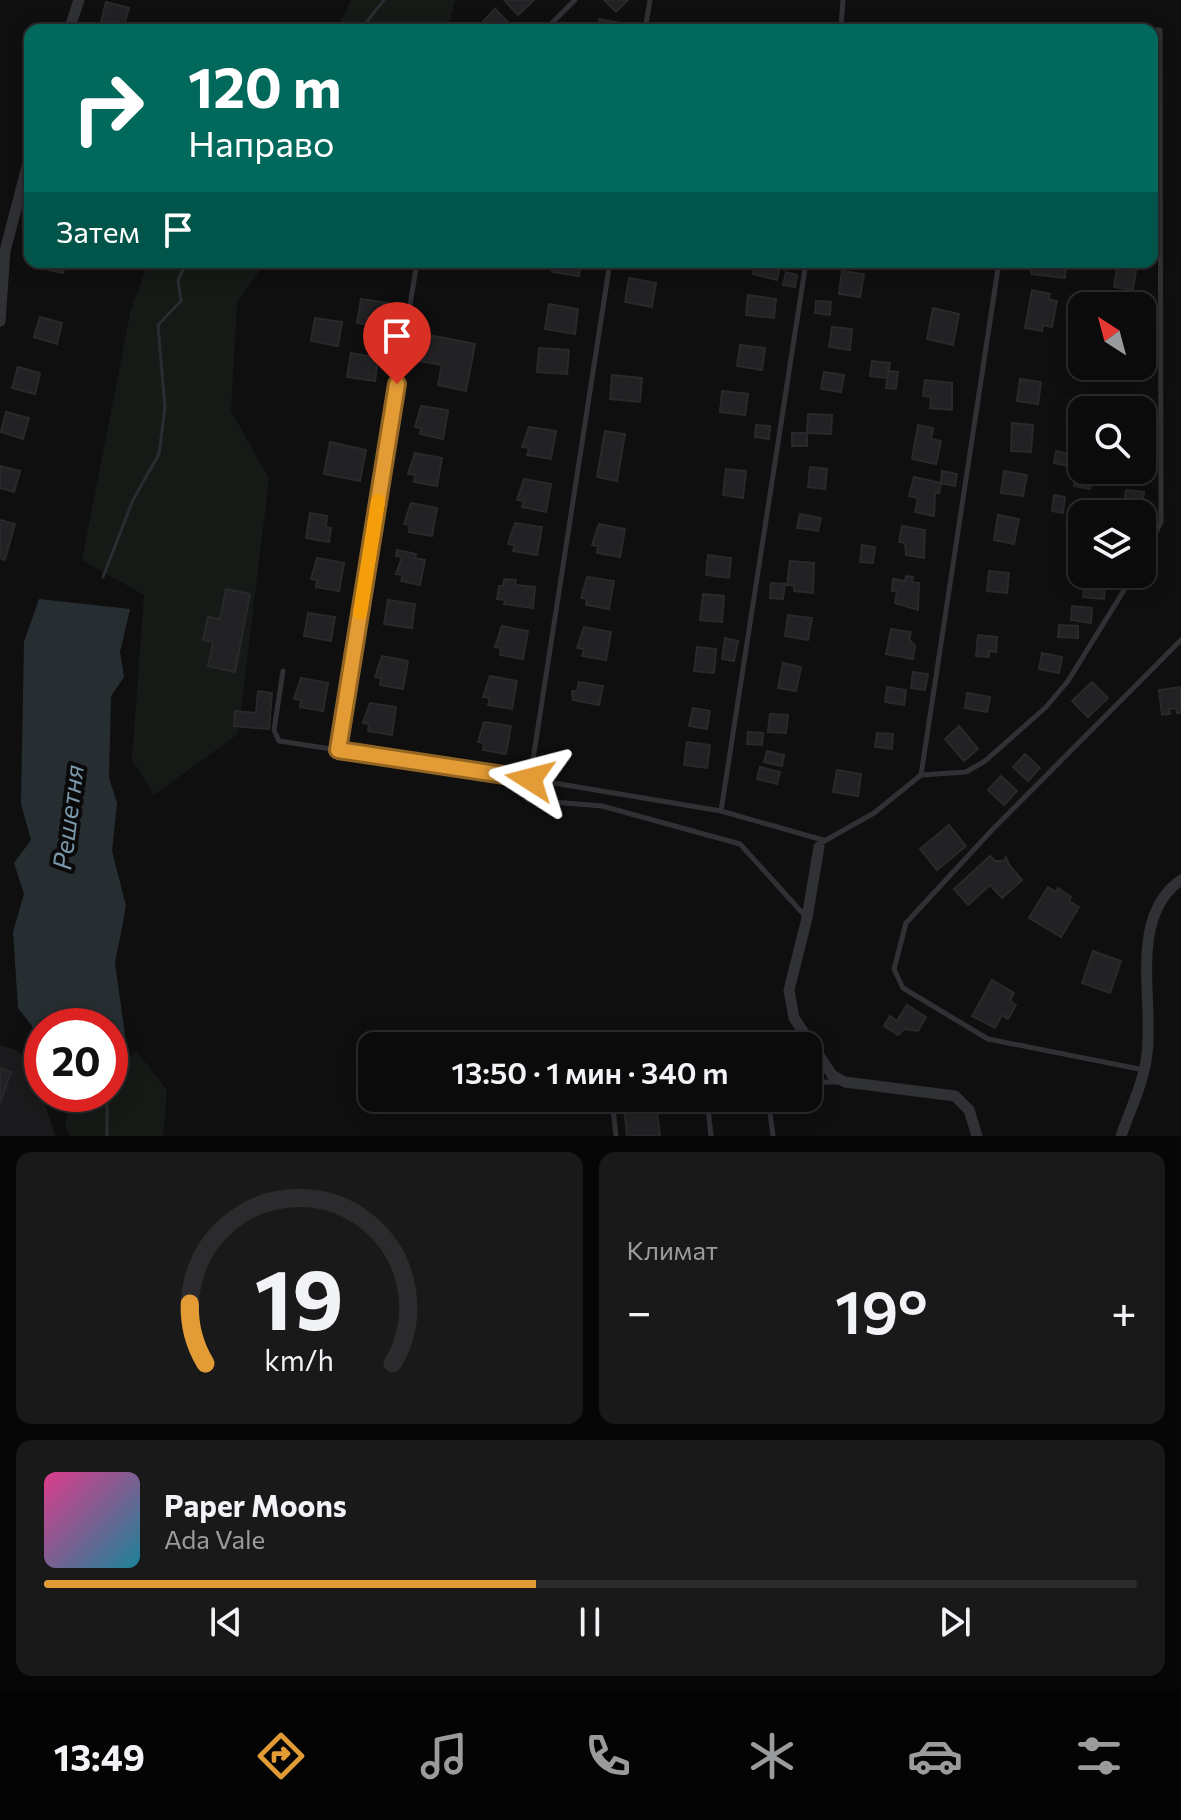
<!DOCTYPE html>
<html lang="ru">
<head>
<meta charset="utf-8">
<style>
	body { margin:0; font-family:Commissioner,sans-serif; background:#19191a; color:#f1f3f6; height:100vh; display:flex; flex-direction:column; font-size:30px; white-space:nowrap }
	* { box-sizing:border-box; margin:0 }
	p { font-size:26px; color:#9a9b9d }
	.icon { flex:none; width:44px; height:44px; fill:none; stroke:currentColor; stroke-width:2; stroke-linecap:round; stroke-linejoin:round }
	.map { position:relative; height:1136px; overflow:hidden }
	.panel { display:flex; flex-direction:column; gap:16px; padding:16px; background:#060607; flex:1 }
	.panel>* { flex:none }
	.hud { position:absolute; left:24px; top:24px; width:1134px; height:244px; border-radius:16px; box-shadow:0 4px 20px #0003,0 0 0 2px #2b2b2d; background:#00695c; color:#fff; overflow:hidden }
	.needle { width:52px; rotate:324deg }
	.controls { position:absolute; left:1068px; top:292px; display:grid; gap:16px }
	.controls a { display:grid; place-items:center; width:88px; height:88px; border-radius:16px; background:#0b0b0c; box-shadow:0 4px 20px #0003,0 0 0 2px #2b2b2d; font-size:40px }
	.speed { position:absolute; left:24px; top:1008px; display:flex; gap:16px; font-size:40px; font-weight:700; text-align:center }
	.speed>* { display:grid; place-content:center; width:104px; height:104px; border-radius:50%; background:#0b0b0c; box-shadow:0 4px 20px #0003,0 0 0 2px #2b2b2d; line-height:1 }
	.speed .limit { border:12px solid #d22; background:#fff; color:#111 }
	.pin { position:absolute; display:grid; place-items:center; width:68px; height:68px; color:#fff; margin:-82px -34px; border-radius:50% 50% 50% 0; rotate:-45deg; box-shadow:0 0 8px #0007 }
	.pin .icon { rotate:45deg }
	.me { position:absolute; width:88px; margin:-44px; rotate:279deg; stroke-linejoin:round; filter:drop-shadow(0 0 6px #0008) }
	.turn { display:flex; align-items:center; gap:28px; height:168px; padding:0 32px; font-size:36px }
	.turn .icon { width:104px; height:104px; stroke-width:2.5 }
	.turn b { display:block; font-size:56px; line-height:68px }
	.then { display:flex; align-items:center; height:76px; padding:0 32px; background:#0003; gap:16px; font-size:30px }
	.big { font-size:60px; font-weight:600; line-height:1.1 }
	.panel .card { flex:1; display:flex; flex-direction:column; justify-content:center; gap:12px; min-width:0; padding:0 28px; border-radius:16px; background:#19191a }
	.panel .dial { align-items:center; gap:0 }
	.dial svg { height:208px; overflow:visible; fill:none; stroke:#2b2b2d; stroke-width:7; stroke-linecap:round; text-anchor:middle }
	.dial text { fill:#f1f3f6; stroke:none }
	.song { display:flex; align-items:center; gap:24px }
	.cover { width:96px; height:96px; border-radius:12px; background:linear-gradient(135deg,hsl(330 70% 55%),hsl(190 70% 35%)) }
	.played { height:8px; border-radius:4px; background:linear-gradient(90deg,#e29b35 45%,#2b2b2d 45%) }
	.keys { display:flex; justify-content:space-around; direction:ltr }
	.heat { display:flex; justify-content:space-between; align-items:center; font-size:44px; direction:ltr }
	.panel .tiles { flex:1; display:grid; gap:16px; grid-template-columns:1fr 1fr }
	.card:last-child { grid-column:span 2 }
	.trip { position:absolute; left:358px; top:1032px; width:464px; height:80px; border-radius:16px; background:#0b0b0c; box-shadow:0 4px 20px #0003,0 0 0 2px #2b2b2d; font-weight:600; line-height:80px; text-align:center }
	.tab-bar { display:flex; height:128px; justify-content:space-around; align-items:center; background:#040405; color:#9a9b9d }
	.tab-bar .icon { width:56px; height:56px }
	.tab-bar .selected { color:#e29b35 }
	.tab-bar b { font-size:36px; color:#f1f3f6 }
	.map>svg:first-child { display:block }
</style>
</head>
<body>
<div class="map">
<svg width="1181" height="1136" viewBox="0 0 1181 1136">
	<rect width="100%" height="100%" fill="#0f0f10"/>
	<path fill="#1b1b1d" d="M0,1045L16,1050L33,1066L55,1136H0Z"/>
	<path fill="#161a16" d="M351,0H455L447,30H326L340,23Z
		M149,262H266L237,302L231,411L269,479L238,734L154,795L132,760L144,595L82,560L131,309Z
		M136,1051L167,1090L163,1136H71L65,1126L70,1094H110V1074Z"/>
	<path fill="#272e32" d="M39,599L130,609L120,652L124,677L111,696L109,778L117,803L112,851L126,906L115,963L126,1042L110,1069V1026H42V1039L18,1008L13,932L24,894L14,863L31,840L21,804L24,642Z"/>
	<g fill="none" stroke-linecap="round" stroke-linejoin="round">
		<path stroke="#272e32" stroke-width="3" d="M360,30L384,0
			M103,577L133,500L159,454L165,408L158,325L181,301L178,280L187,262
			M107,1094V1136"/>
	</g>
	<path fill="#222224" stroke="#29292c" stroke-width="2" d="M504,0H534L518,15Z
		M604,0H628L616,12Z
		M106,2L129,8L123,28L101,22Z
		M495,9L510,24L505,30H478L477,28Z
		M599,19L626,24L625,30H598Z
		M66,262L63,273L48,270L49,265L40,263Z
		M553,262H581L579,276L552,272Z
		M756,262H781L777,280L753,274Z
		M1032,262H1066L1065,278L1031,274Z
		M1117,267L1136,270L1133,290L1114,287Z
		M842,271L864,274L860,297L839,294Z
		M786,272L797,275L795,287L783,285Z
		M629,278L656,283L652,307L625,302Z
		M1032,290L1050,294L1048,299L1057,301L1052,327L1043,325L1042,331L1025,328Z
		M748,295L776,299L774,318L746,315Z
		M361,299L388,303L384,327L357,323Z
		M816,301L831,302L830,315L815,313Z
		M549,304L578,309L575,334L545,329Z
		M933,308L959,314L953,345L927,339Z
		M40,317L62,323L57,344L34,337Z
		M315,318L342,322L338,346L311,341Z
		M832,327L852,329L850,350L829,347Z
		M424,334L475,344L466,391L438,385L442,365L419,361Z
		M740,345L765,348L762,370L737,366Z
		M539,348L569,350L567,374L537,372Z
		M351,353L378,358L375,381L347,377Z
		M872,361L890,363L888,378L870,376Z
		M18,367L40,373L35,394L12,388Z
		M888,371L898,372L896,389L886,388Z
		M824,372L844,375L841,392L821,389Z
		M612,375L642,378L640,402L610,399Z
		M1020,379L1041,382L1038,404L1017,401Z
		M925,380L952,383V410L930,408L931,397L923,396Z
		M722,391L748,394L745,415L720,412Z
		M1092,399L1115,403L1113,410H1090Z
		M421,406L448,410L443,439L420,434L421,428L415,427Z
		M6,412L29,418L23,439L1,432Z
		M808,414L832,415L831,434L807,433Z
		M1012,423L1033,425L1031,452L1011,451Z
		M756,425L770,426L769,439L755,437Z
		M918,425L933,428L931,439L941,441L936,464L912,459Z
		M529,427L556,431L551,459L527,455L529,448L522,447Z
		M605,431L625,434L617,481L597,477Z
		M792,433H807V446H792Z
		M330,442L366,450L360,481L324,474Z
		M1056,451L1071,454L1068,466L1054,463Z
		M415,453L442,458L437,486L414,482L415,475L408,474Z
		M0,466L20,471L14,492L0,488Z
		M810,467L827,469L825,489L808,487Z
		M726,469L746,471L743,498L723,495Z
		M942,471L957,474L955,486L941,483Z
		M1004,471L1027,475L1023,496L1001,493Z
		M1077,473L1093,477L1090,489L1074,486Z
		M914,477L941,483L939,493L935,492L934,516L915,512L918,498L909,496Z
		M524,479L551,484L546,512L522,507L524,501L517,500Z
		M1126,490L1144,492L1141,513L1123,511Z
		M1054,495L1065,497L1063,513L1052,511Z
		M411,503L437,508L432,536L409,532L410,525L404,524Z
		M310,513L327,516L326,527L331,528L329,542L306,538Z
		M800,514L821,518L818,531L797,528Z
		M998,515L1019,519L1014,544L994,540Z
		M0,520L15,524L5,560L0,558Z
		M515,523L542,527L537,555L513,551L515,545L508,544Z
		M599,524L625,529L620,557L597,553L598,546L592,545Z
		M902,526L925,530L924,558L906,555L905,543L899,542Z
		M862,545L875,547L873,563L860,562Z
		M397,550L416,554L415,558L425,560L420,585L401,581L403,575L396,574L402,557L396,556Z
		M708,555L731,558L729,578L706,575Z
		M317,558L344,563L339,591L316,587L317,580L311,579Z
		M790,561L814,563L813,593L794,591V585H787Z
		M989,571L1009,573L1007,593L987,591Z
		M1085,575L1106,577L1104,599L1083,597Z
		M906,576L913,577L912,582L919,583L918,610L895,603L897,591H892L893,579L905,581Z
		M587,577L614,581L609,609L586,605L587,599L581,598Z
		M504,579L516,580L515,585L535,587L533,608L504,604L505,600L497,599L499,586H503Z
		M771,583L785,584L783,599L770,598Z
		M226,589L250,594L235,672L208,666L213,642L203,640L208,617L220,619Z
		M703,594L724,596L722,622L700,620Z
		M388,600L415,604L412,628L384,624Z
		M1072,606L1092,608L1091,623L1071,620Z
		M308,613L335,617L331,641L304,636Z
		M788,615L812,618L808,640L785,636Z
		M1059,625L1078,626V638L1058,637Z
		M502,626L528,631L523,659L500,655L501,648L495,647Z
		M584,627L611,632L606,660L582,656L584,649L577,648Z
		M891,629L911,632L909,639L915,646L913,659L886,654Z
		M978,635L997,637L996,652L989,651V657L976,656Z
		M725,638L738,641L734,661L722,659Z
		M697,647L716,649L714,673L694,671Z
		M1042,653L1062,657L1059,673L1039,669Z
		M382,656L408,661L403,689L380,685L381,678L375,677Z
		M783,663L801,667L796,691L778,688Z
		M913,672L928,674L925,690L911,688Z
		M490,676L517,681L512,709L488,705L490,698L483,697Z
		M301,678L328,683L323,711L300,707L301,700L294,699Z
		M579,682L603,686L599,705L573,700L572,691H577Z
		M1092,682L1108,698L1088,717L1072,701Z
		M887,687L906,690L904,705L885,702Z
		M1181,687V713H1177L1176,708L1169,709L1170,714L1162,715L1159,690Z
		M258,691L272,693L269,729L234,726L235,711L256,713Z
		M967,693L990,697L987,712L965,708Z
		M370,703L396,707L392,735L368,731L369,724L363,723Z
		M693,708L710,711L707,729L689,726Z
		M770,714L788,715L786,733L768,732Z
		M484,722L511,726L506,754L483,750L484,743L478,742Z
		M959,726L978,749L964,761L945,739Z
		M748,732L763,733L762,745L747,744Z
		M877,733L893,734L892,749L875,747Z
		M687,742L710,745L707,768L684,765Z
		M767,751L784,755L782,766L764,762Z
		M1025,754L1040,768L1028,781L1013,767Z
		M760,767L780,772L777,784L757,779Z
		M837,770L861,774L858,796L833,792Z
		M1001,776L1017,791L1004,805L988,790Z
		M949,825L966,846L937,870L920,849Z
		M990,856L995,861H1003L1006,857L1009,865L1022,880L1002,898L990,885L968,905L954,889Z
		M1048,887L1056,892L1058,888L1071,897L1069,901L1079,907L1061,937L1029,918Z
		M1093,951L1121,961L1110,993L1082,983Z
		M992,980L1014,993L1010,1001L1016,1005L1008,1019L1002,1015L995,1028L972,1016Z
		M907,1005L926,1017L918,1031L904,1029L898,1035L884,1026L890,1016L897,1021Z
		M0,1068L11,1072L0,1103Z
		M656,1102L660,1136H627L624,1106Z"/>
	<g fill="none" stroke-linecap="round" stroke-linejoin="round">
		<path stroke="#303135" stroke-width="5" d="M841,27L843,0
			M545,30L575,0
			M645,30L650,0
			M1034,30L1035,27L1160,30L1161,522L1142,561
			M610,262L530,779L721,811
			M806,262L721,811L823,840
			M283,671L274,730L279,741L530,779L528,800L602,806L740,844L806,917
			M338,750L417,262
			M921,775L966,772L985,761L1046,707L1068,681L1134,574
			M821,843L874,813L921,775L999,262
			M1144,1070L988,1039L903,988L894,969L906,923L992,830L1181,640
			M808,1082H840
			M707,1098L711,1136
			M768,1098L773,1136
			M616,1136L612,1099L625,1098"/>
		<path stroke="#303135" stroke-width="11" d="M69,30L79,0
			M0,321L5,251L30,155
			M819,847L807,918L789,990L794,1018L832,1075L845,1082L955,1096L969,1110L977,1136
			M1121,1136C1130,1110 1144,1082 1147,1054C1154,999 1128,917 1181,880"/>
	</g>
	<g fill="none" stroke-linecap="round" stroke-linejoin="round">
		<defs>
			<path id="route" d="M397,384L338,750L530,779"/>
		</defs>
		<use href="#route" stroke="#936522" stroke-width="20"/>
		<use href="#route" stroke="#e29b35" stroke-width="14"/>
		<path stroke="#f59e0b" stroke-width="14" d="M360,613L378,501"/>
	</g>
	<g text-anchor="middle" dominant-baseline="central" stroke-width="8" stroke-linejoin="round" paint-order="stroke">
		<g font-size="26" font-style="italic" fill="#7a97a9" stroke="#0a0a0b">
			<text transform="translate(67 817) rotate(-83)">Решетня</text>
		</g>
	</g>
</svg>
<div class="controls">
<a><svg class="needle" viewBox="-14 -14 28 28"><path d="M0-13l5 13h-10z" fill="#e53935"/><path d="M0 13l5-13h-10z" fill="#9a9b9d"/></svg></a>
<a><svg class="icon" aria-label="search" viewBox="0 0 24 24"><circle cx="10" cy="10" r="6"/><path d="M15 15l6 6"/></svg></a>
<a><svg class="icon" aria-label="layers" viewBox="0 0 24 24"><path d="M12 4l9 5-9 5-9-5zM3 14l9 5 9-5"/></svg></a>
</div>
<div class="speed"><div class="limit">20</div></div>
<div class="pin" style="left:397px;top:384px;background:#d93025"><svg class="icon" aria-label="arrive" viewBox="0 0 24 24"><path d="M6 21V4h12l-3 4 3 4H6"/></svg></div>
<svg class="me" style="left:530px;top:779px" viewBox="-20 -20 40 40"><path d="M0-17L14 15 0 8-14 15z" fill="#e29b35" stroke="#fff" stroke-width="4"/></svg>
<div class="trip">13:50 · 1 мин · 340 m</div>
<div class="hud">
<div class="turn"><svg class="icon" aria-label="right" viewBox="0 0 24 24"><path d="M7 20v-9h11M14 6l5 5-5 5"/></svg><div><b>120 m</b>Направо</div></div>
<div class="then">Затем<svg class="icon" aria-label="arrive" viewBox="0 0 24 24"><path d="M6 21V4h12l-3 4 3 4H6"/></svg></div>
</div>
</div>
<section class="panel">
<div class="tiles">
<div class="card dial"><svg viewBox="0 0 100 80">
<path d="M14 69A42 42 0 1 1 86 69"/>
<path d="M14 69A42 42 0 0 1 8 46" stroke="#e29b35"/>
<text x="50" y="56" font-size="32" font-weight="700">19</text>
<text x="50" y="72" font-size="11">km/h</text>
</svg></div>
<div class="card"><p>Климат</p>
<div class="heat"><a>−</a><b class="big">19°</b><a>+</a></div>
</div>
<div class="card">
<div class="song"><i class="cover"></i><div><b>Paper Moons</b><p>Ada Vale</p></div></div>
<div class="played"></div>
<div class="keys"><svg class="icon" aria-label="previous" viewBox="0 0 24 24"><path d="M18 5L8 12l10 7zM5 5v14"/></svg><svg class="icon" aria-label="pause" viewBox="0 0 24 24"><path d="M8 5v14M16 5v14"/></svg><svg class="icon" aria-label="next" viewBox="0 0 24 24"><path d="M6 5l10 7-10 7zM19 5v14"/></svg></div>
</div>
</div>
</section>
<nav class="tab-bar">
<b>13:49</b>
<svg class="icon selected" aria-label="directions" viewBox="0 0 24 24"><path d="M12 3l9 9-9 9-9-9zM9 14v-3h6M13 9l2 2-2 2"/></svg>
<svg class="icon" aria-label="music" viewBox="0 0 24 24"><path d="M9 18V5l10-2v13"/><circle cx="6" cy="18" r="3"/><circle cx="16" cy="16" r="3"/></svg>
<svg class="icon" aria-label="phone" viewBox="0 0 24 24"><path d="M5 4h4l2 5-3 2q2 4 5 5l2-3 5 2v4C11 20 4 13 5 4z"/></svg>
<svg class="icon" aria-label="climate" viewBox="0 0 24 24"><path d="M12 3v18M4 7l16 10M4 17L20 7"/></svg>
<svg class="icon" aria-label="car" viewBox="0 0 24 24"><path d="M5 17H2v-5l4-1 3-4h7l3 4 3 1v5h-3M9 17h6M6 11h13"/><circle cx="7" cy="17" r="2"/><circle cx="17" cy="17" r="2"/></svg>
<svg class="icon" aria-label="filters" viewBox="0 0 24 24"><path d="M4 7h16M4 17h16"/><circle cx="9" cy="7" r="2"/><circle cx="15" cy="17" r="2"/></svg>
</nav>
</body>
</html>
